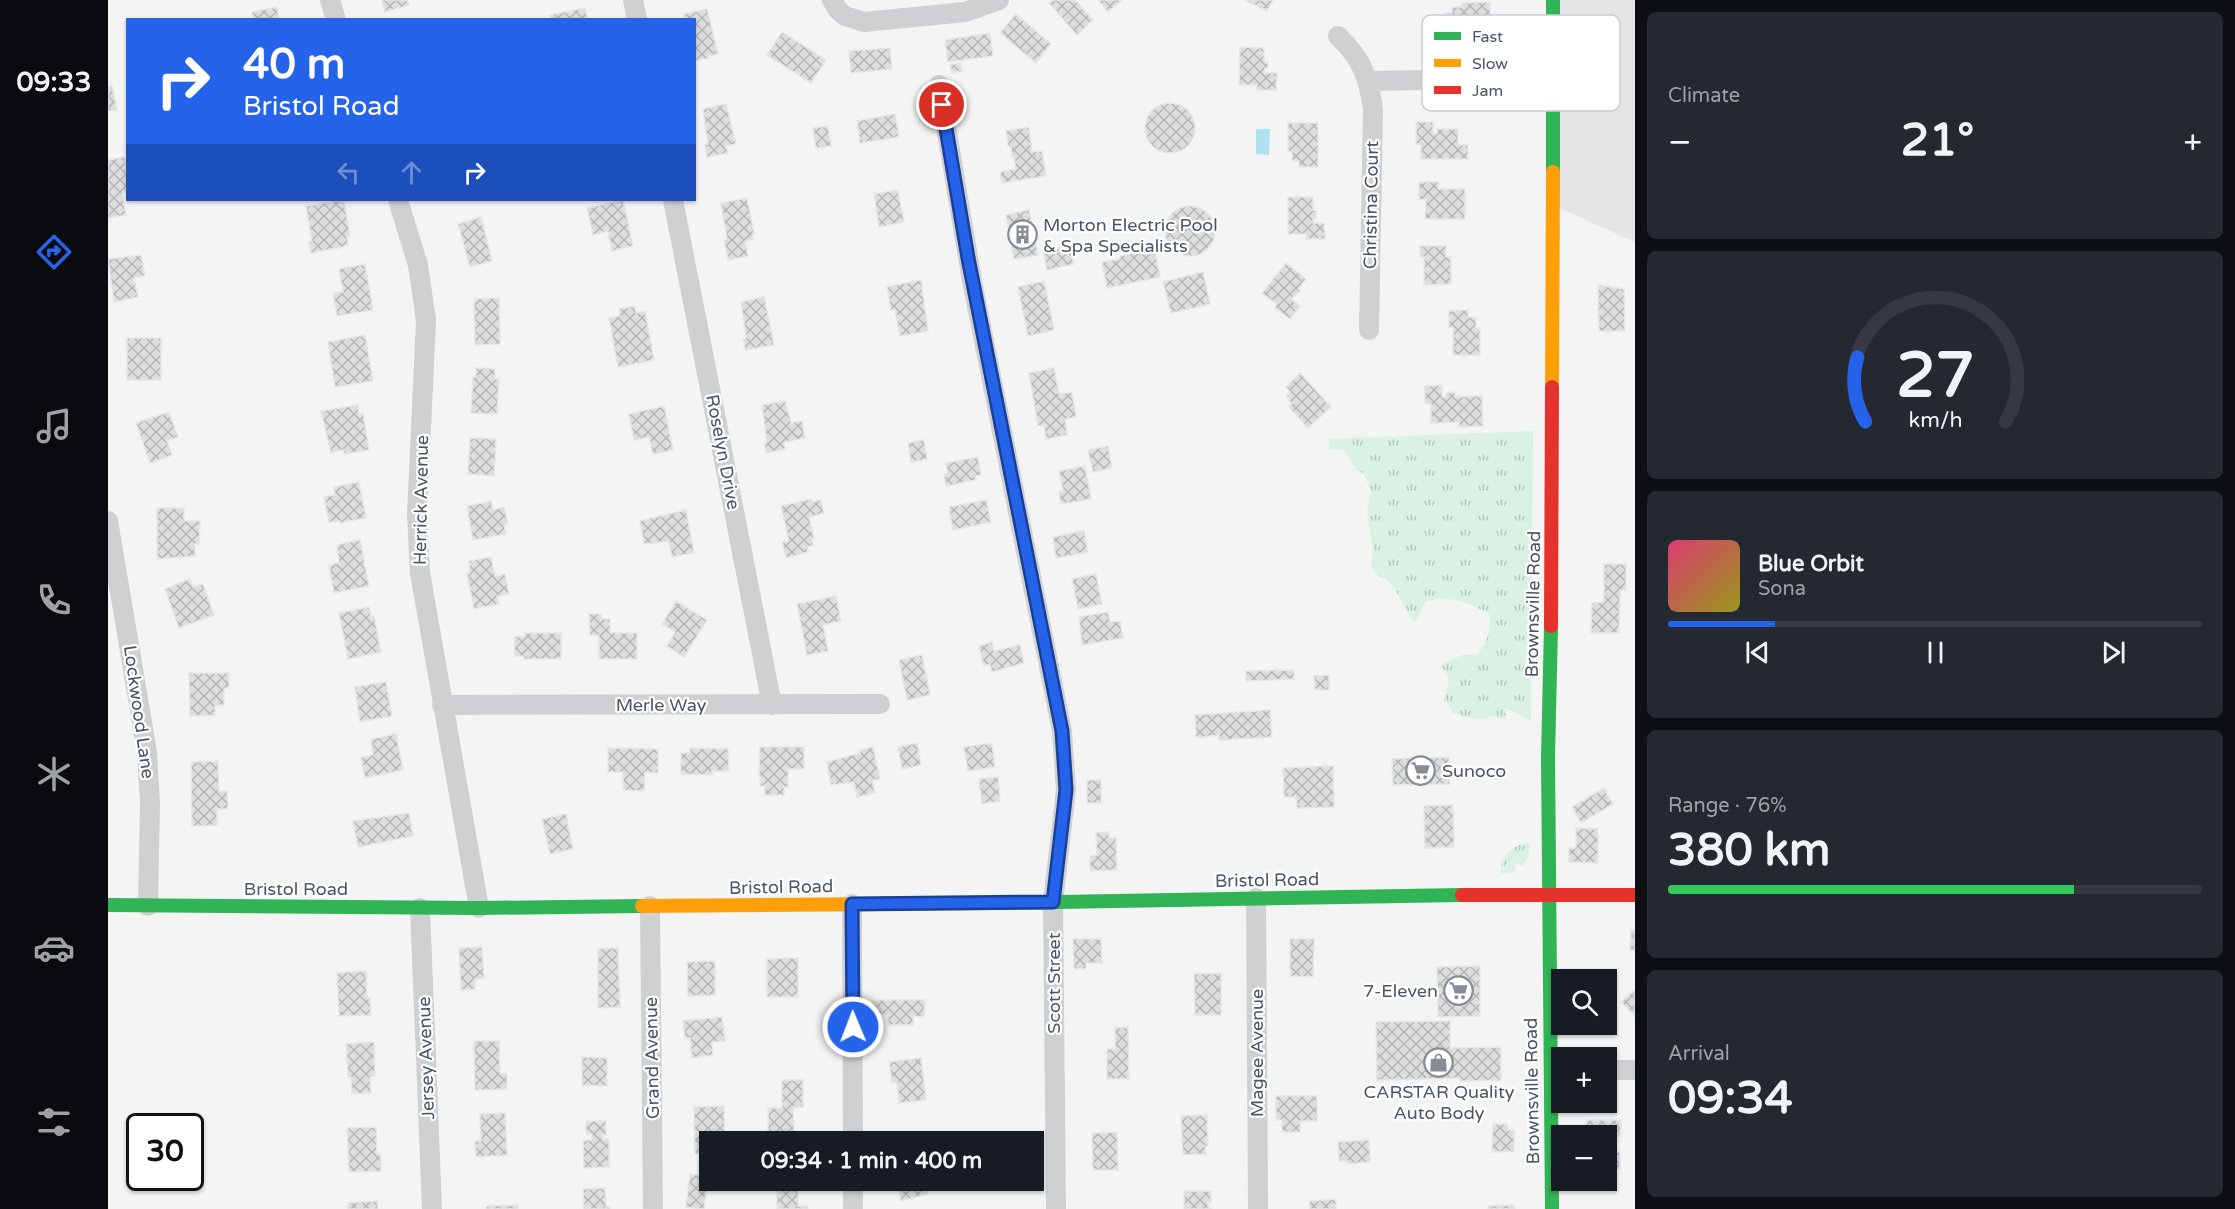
<!DOCTYPE html>
<html lang="en">
<head>
<meta charset="utf-8">
<style>
	body { margin:0; font-family:"Varela Round",sans-serif; background:#242831; color:#f1f3f6; height:100vh; display:flex; flex-direction:column; font-size:22px; white-space:nowrap }
	* { box-sizing:border-box; margin:0 }
	p { font-size:20px; color:#9ea1a6 }
	.icon { flex:none; width:33px; height:33px; fill:none; stroke:currentColor; stroke-width:2; stroke-linecap:round; stroke-linejoin:round }
	.map { position:relative; flex:1; overflow:hidden }
	.panel { display:flex; flex-direction:column; gap:12px; padding:12px; background:#0d0f14; width:600px }
	.panel>* { flex:none }
	.top-card { position:absolute; left:18px; top:18px; width:570px; height:183px; border-radius:0px; box-shadow:0 2px 4px #0004; background:#2563eb; color:#fff; overflow:hidden }
	.buttons { position:absolute; left:1443px; top:969px; display:grid; gap:12px }
	.buttons a { display:grid; place-items:center; width:66px; height:66px; border-radius:0px; background:#171b24; box-shadow:0 2px 4px #0004; font-size:30px }
	.speed { position:absolute; left:18px; top:1113px; display:flex; gap:12px; font-size:30px; font-weight:700; text-align:center }
	.speed>* { display:grid; place-content:center; width:78px; height:78px; border-radius:50%; background:#171b24; box-shadow:0 2px 4px #0004; line-height:1 }
	.speed .limit { border:3px solid #111; border-radius:9px; background:#fff; color:#111 }
	.pin { position:absolute; display:grid; place-items:center; width:51px; height:51px; color:#fff; margin:-26px; border:3px solid #fff; border-radius:50%; box-shadow:0 2px 6px #0007 }
	.me { position:absolute; width:66px; margin:-33px; rotate:359deg; stroke-linejoin:round; filter:drop-shadow(0 0 4px #0008) }
	.turn { display:flex; align-items:center; gap:21px; height:126px; padding:0 18px; font-size:27px }
	.turn .icon { width:78px; height:78px; stroke-width:2.5 }
	.turn b { display:block; font-size:42px; line-height:51px }
	.lanes { display:flex; align-items:center; height:57px; padding:0 18px; background:#0003; justify-content:center; gap:30px; direction:ltr }
	.lanes .off { opacity:.35 }
	.big { font-size:45px; font-weight:700; line-height:1.1 }
	.panel .tile { flex:1; display:flex; flex-direction:column; justify-content:center; gap:9px; min-width:0; padding:0 21px; border-radius:9px; background:#242831 }
	.panel .dial { align-items:center; gap:0 }
	.dial svg { height:156px; overflow:visible; fill:none; stroke:#363941; stroke-width:7; stroke-linecap:round; text-anchor:middle }
	.dial text { fill:#f1f3f6; stroke:none }
	.song { display:flex; align-items:center; gap:18px }
	.cover { width:72px; height:72px; border-radius:9px; background:linear-gradient(135deg,hsl(340 70% 55%),hsl(60 70% 35%)) }
	.played { height:6px; border-radius:3px; background:linear-gradient(90deg,#2563eb 20%,#363941 20%) }
	.keys { display:flex; justify-content:space-around; direction:ltr }
	.heat { display:flex; justify-content:space-between; align-items:center; font-size:33px; direction:ltr }
	.charge { height:9px; border-radius:4px; background:linear-gradient(90deg,#34c759 76%,#363941 0) }
	.trip { position:absolute; left:591px; top:1131px; width:345px; height:60px; border-radius:0px; background:#171b24; box-shadow:0 2px 4px #0004; font-weight:700; line-height:60px; text-align:center }
	main { display:flex; flex:1; min-height:0 }
	.tab-bar { display:flex; flex-direction:column; width:108px; justify-content:space-around; align-items:center; background:#090b0e; color:#9ea1a6 }
	.tab-bar .icon { width:42px; height:42px }
	.tab-bar .active { color:#2563eb }
	.tab-bar b { font-size:27px; color:#f1f3f6 }
	.map>svg:first-child { display:block }
</style>
</head>
<body>
<main>
<nav class="tab-bar">
<b>09:33</b>
<svg class="icon active" aria-label="directions" viewBox="0 0 24 24"><path d="M12 3l9 9-9 9-9-9zM9 14v-3h6M13 9l2 2-2 2"/></svg>
<svg class="icon" aria-label="music" viewBox="0 0 24 24"><path d="M9 18V5l10-2v13"/><circle cx="6" cy="18" r="3"/><circle cx="16" cy="16" r="3"/></svg>
<svg class="icon" aria-label="phone" viewBox="0 0 24 24"><path d="M5 4h4l2 5-3 2q2 4 5 5l2-3 5 2v4C11 20 4 13 5 4z"/></svg>
<svg class="icon" aria-label="climate" viewBox="0 0 24 24"><path d="M12 3v18M4 7l16 10M4 17L20 7"/></svg>
<svg class="icon" aria-label="car" viewBox="0 0 24 24"><path d="M5 17H2v-5l4-1 3-4h7l3 4 3 1v5h-3M9 17h6M6 11h13"/><circle cx="7" cy="17" r="2"/><circle cx="17" cy="17" r="2"/></svg>
<svg class="icon" aria-label="filters" viewBox="0 0 24 24"><path d="M4 7h16M4 17h16"/><circle cx="9" cy="7" r="2"/><circle cx="15" cy="17" r="2"/></svg>
</nav>
<div class="map">
<svg width="1527" height="1209" viewBox="0 0 1527 1209">
	<defs>
		<pattern id="grass-tufts" width="24" height="20" patternUnits="userSpaceOnUse" patternTransform="scale(1.5)"><rect width="24" height="20" fill="#d9f2e3"/><path d="M3 7l-1-3M5 7V3M7 7l1-3M15 17l-1-3M17 17v-4M19 17l1-3" fill="none" stroke="#b2c7bb"/></pattern>
		<pattern id="building-cross-hatch" width="8" height="8" patternUnits="userSpaceOnUse" patternTransform="scale(1.5)"><rect width="8" height="8" fill="#ddddde"/><path d="M0 0l8 8M0 8l8-8" fill="none" stroke="#b5b6b7"/></pattern>
	</defs>
	<rect width="100%" height="100%" fill="#f4f4f4"/>
	<path fill="#e6e5e6" d="M1445,0H1527V242L1444,205Z"/>
	<path fill="url(#grass-tufts)" d="M1425,431L1423,720C1412,717 1408,710 1397,709L1398,719L1381,716L1379,719H1366L1345,713L1340,703L1336,701C1340,683 1345,682 1333,665C1345,658 1356,653 1369,655C1379,642 1384,630 1381,614C1360,602 1341,594 1318,602L1307,622C1292,609 1291,581 1270,576L1263,566L1265,550L1259,512L1263,491L1256,474C1235,463 1246,445 1221,450V439Z
		M1422,843L1420,857L1414,866L1409,863L1406,864L1408,870L1402,873H1392C1394,854 1403,845 1422,843Z"/>
	<path fill="#aee2f0" d="M1148,129H1162L1161,155L1148,154Z"/>
	<path fill="url(#building-cross-hatch)" stroke="#e5e6e7" stroke-width="1.5" d="M274,0H299L301,5L277,12Z
		M944,0H967L985,20L969,35L941,3Z
		M990,0H1014L1000,12Z
		M1137,0H1165L1159,11Z
		M1382,2V34H1337V13H1344V7H1354V3Z
		M169,7L171,20H146L144,12Z
		M477,8L480,20H443L442,15Z
		M599,9L610,54L600,56L601,58L586,61V20H577L576,14Z
		M908,14L943,44L928,63L892,33Z
		M674,32L718,60L703,83L659,55Z
		M882,33L885,56L840,62L837,40Z
		M1132,47L1156,48V62H1160V68H1157V73H1169L1168,90H1149V85H1131Z
		M782,48L784,69L743,73L741,51Z
		M852,63L854,71L844,73L842,65Z
		M4,86L9,110L0,111V87Z
		M1037 128a25 25 0 1 1 50 0a25 25 0 1 1-50 0Z
		M618,104L628,144L618,146L620,153L599,157L597,145L600,144L595,109Z
		M787,114L791,137L752,143L749,121Z
		M1308,122H1325V134H1329V129H1350V145H1360V159H1313V145L1308,144Z
		M1180,123H1210V167H1191V161H1184V151H1180Z
		M720,126L723,146L708,148L705,128Z
		M921,127L924,152L934,151L938,176L894,183L892,172L908,169L906,157H904L903,146H900L898,131Z
		M17,157L20,192L14,193L18,215L0,218V160Z
		M1311,182H1330V189H1357V219H1317L1318,199L1311,200Z
		M790,190L796,222L771,227L766,194Z
		M1180,197H1205V210L1208,211V218H1205V223H1216L1217,239H1198V234H1180Z
		M639,198L646,233L644,234L645,239L637,241L640,256L620,260L616,240L619,239L613,203Z
		M236,200L242,236L239,237L240,246L203,253L201,242L204,241L198,206Z
		M515,200L525,246L504,251L500,231L485,235L479,208Z
		M1057 231a25 25 0 1 1 50 0a25 25 0 1 1-50 0Z
		M921,210L930,255L906,259L898,215Z
		M373,217L384,261L362,267L350,224Z
		M962,246L966,264L939,270L935,252Z
		M1312,246H1338V257H1343V284L1316,285V257H1312Z
		M1036,251L1037,254L1047,252L1052,277L999,288L994,262L1012,259V256Z
		M33,255L37,276L26,278L30,297L6,302L0,259Z
		M1178,263L1198,279L1190,289L1192,291L1183,299L1192,306L1182,319L1167,308L1169,304L1154,293Z
		M257,264L265,310L229,316L225,293L235,292L231,269Z
		M1095,272L1102,304L1063,313L1055,282Z
		M813,280L820,331L792,336L787,310H783L779,287Z
		M936,281L946,330L920,336L910,287Z
		M1490,285L1516,289L1517,331H1491Z
		M656,297L666,345L637,350L635,339L638,338L633,302Z
		M391,298L392,344L367,345L366,299Z
		M527,306L528,313L537,311L546,360L510,367L501,318L512,316L511,309Z
		M1360,310V317L1368,318V328H1372V355H1345V327H1341V311Z
		M257,335L265,381L227,387L220,342Z
		M19,338H53V380H19Z
		M368,368L387,369V379H391L389,414L363,413L365,377H368Z
		M946,368L951,394L964,392L968,417L957,419L959,435L938,439L936,425L930,426L921,373Z
		M1192,373L1223,407L1200,428L1181,407L1184,404L1178,396L1182,392L1178,387Z
		M1334,385V397H1338V393L1347,392V397L1374,396L1375,426L1351,427V422L1323,423V404H1317V386Z
		M677,401L683,423L694,421L697,438L676,442L677,449L658,453L656,443L659,442L654,405Z
		M250,405L251,414L255,413L261,450L236,454L235,450L223,453L213,411Z
		M556,406L565,450L545,454L541,437L526,440L521,414Z
		M61,412L70,437L59,441L64,455L42,463L28,423Z
		M362,438L388,439L386,476L360,474Z
		M816,440L819,459L803,462L800,443Z
		M1000,446L1004,468L985,472L980,450Z
		M870,457L873,475L867,476L868,480L838,486L836,474L840,473L838,463Z
		M977,466L983,499L953,504L951,492L955,491L951,471Z
		M251,482L258,518L232,523V521L221,522L216,497L227,495L226,487Z
		M703,499L704,502L713,500L716,513L701,517L706,538H704L705,545L699,547L700,552L678,558L674,542L681,541L673,506Z
		M878,500L883,522L845,530L841,507Z
		M383,501L385,510L396,507L400,524L396,525L398,534L365,540L359,506Z
		M49,508H76V521H92L91,544H87V556L49,559Z
		M578,510L586,553L564,557L561,541L536,544L532,521Z
		M976,531L980,552L948,558L945,537Z
		M252,540L261,586L226,593L221,565L231,563L229,545Z
		M383,557L387,576L397,574L401,594L389,596L391,604L366,609L359,573H362L361,561Z
		M1496,564H1518V590H1512L1511,633H1483L1484,603L1496,602Z
		M988,574L994,604L970,609L964,579Z
		M82,579L85,587L95,584L106,615L71,628L57,589Z
		M728,596L733,621L715,625L720,651L699,655L689,604Z
		M568,601L599,620L576,657L559,646L567,632L554,624Z
		M261,607L263,617L266,616L273,652L240,659L231,613Z
		M1000,612L1002,622L1012,621L1015,638L974,645L971,617Z
		M481,614H493V619H502V633H529V659H491V635H482Z
		M417,633H453V659H416V656H407L406,637L417,636Z
		M884,642L886,651L912,645L916,663L884,672L882,664L876,666L871,646Z
		M814,655L822,695L799,700L791,660Z
		M1186,670V679L1138,681V671Z
		M81,673H121V688H116V705H107V715L82,716Z
		M1221,675V690H1207L1206,676Z
		M278,682L284,716L252,722L247,687Z
		M1162,710L1164,737L1111,740V735L1088,738L1087,715Z
		M288,734L295,770L257,778L253,757L265,755L263,739Z
		M809,743L813,765L794,769L790,747Z
		M884,743L887,767L860,771L856,747Z
		M652,747H696V769H680V787H676V795H657V786H652V775H651Z
		M765,747L772,779L764,780L767,793L749,797L746,782L723,785L719,762L752,753V750Z
		M500,748L550,749V773L537,772L536,791L515,790V772H500Z
		M582,748L620,749L621,771H604V775L573,774V753H582Z
		M1341,757L1342,784L1285,785L1284,759Z
		M110,761L111,791H119L120,809H109V825L84,826L83,762Z
		M1225,766L1226,807L1189,808L1188,797H1176L1175,768Z
		M890,777L892,801L874,804L871,779Z
		M979,780H993V803H979Z
		M1496,788L1505,804L1473,823L1464,807Z
		M1345,805L1346,847L1317,848L1316,806Z
		M301,813L305,836L250,847L245,821Z
		M458,814L465,849L442,854L434,819Z
		M1468,828L1490,829V863L1461,862V848H1468Z
		M1001,832V838H1008L1009,870L982,871V856L989,855L988,833Z
		M1523,930H1527V950H1522Z
		M965,939H993L994,963H978V969H966Z
		M1182,939H1206L1205,977L1182,976Z
		M374,947L376,979H367V989L353,990L351,948Z
		M510,948L512,1007L490,1008V949Z
		M690,958V997H659V959Z
		M607,961V995L580,996L579,962Z
		M1372,966V1016L1330,1017L1329,967Z
		M258,971L259,998L262,997L263,1015L231,1016L229,973Z
		M1113,973V1015H1087L1086,974Z
		M1527,989V1016L1513,1002Z
		M764,1000H817L816,1017L805,1016V1025H780V1014H764Z
		M614,1017L617,1041L604,1042L605,1055L584,1058L582,1038L577,1039L575,1021Z
		M1342,1021V1048L1393,1047V1080L1352,1081V1078L1269,1080L1268,1022Z
		M1020,1027L1021,1079H999V1049H1007V1028Z
		M366,1041H391L392,1074L399,1073V1089L367,1090Z
		M266,1042L267,1076L262,1077L263,1093L244,1094L243,1077H240L238,1044Z
		M474,1057L499,1058V1086L474,1085Z
		M813,1058L818,1100L791,1103L789,1082L784,1083L781,1062Z
		M674,1080H695V1107H685L686,1134L660,1135V1108H674Z
		M1168,1096H1209V1121H1192V1132H1174V1120H1168Z
		M616,1106L617,1142H602V1153L587,1154L586,1107Z
		M397,1113L399,1155L368,1157L367,1141H373L372,1114Z
		M1099,1115L1100,1146H1097L1098,1154L1075,1155L1073,1116Z
		M1478,1120H1513V1136H1479Z
		M478,1121H498V1135H494V1139H501V1167L476,1168L475,1141L484,1140V1134H478Z
		M1385,1124H1399L1400,1130H1406V1151L1384,1152Z
		M268,1127L269,1154L272,1153L273,1171L241,1172L239,1128Z
		M1009,1132L1010,1170H985L984,1133Z
		M810,1138V1142H786V1140Z
		M1261,1140L1262,1162L1240,1164V1161H1231L1230,1142Z
		M1498,1152H1512V1169H1498Z
		M582,1174L600,1176L596,1209L578,1207Z
		M669,1180H690V1206H700V1209H669Z
		M788,1180H816L820,1194L793,1201Z
		M864,1180H899V1186L864,1183Z
		M497,1188L498,1207H502V1209H476L475,1189Z
		M1076,1191H1103V1202H1100V1208L1104,1209H1076Z
		M1228,1199V1209H1202L1201,1201Z
		M269,1201L270,1209H240V1203Z
		M410,1205V1209H378V1206Z
		M1406,1205L1407,1209H1380V1206Z"/>
	<g fill="none" stroke-linecap="round" stroke-linejoin="round">
		<path stroke="#ced0d2" stroke-width="20" d="M222,0L228,20
			M525,0L529,20
			M724,0L730,10L737,16L756,22L857,12L891,0
			M1230,36C1254,59 1260,76 1265,109L1261,330
			M1260,81L1445,78
			M831,85L864,281L954,731L958,790L945,902L948,1209
			M290,200L310,265L318,320L309,515L312,573L371,908
			M565,200L664,705
			M0,521L39,752L42,803L40,906
			M334,705L772,704
			M1148,898L1150,1209
			M744,904L745,1142
			M542,906L545,1209
			M312,908L324,1209
			M1498,1070H1527
			M745,1209V1180"/>
		<path stroke="#30b455" stroke-width="14" d="M1445,172V0
			M1443,626L1440,757L1444,1209
			M892,903L1354,895
			M0,905L371,908L534,906"/>
		<path stroke="#ff9f0a" stroke-width="14" d="M1444,387L1445,172
			M534,906L892,903"/>
		<path stroke="#e5322d" stroke-width="14" d="M1443,626L1444,387
			M1354,895H1527"/>
	</g>
	<g fill="none" stroke-linecap="round" stroke-linejoin="round">
		<defs>
			<path id="route" d="M745,1027L744,904L945,902L958,790L954,731L860,258L834,105"/>
		</defs>
		<use href="#route" stroke="#184099" stroke-width="15"/>
		<use href="#route" stroke="#2563eb" stroke-width="10"/>
	</g>
	<defs>
		<symbol id="building-ring" viewBox="-11 -11 22 22"><circle r="9.5" fill="#fff" stroke="#868d94" stroke-width="1.5"/><path d="M-4-6H4V6H1V3H-1V6H-4ZM-2.5-4.3h1.7v1.8h-1.7ZM.8-4.3h1.7v1.8H.8ZM-2.5-1h1.7V.8h-1.7ZM.8-1h1.7V.8H.8Z" fill="#868d94"/></symbol>
		<symbol id="supermarket-ring" viewBox="-11 -11 22 22"><circle r="9.5" fill="#fff" stroke="#868d94" stroke-width="1.5"/><path d="M-6-5.5h2.5l.6 2H6L4.5 2H-2.5L-4.4-4H-6ZM-1.5 3.2a1.3 1.3 0 1 0 .1 0ZM3 3.2a1.3 1.3 0 1 0 .1 0Z" fill="#868d94"/></symbol>
		<symbol id="shop-ring" viewBox="-11 -11 22 22"><circle r="9.5" fill="#fff" stroke="#868d94" stroke-width="1.5"/><path d="M-5-2.5h2.3a2.7 3.5 0 0 1 5.4 0H5L5.5 6h-11ZM-1.5-2.5h3a1.5 2.3 0 0 0-3 0Z" fill="#868d94"/></symbol>
	</defs>
	<g fill-rule="evenodd">
		<use href="#building-ring" x="898" y="218" width="33" height="33"/>
		<use href="#supermarket-ring" x="1296" y="754" width="33" height="33"/>
		<use href="#supermarket-ring" x="1334" y="974" width="33" height="33"/>
		<use href="#shop-ring" x="1314" y="1046" width="33" height="33"/>
	</g>
	<g text-anchor="middle" dominant-baseline="central" stroke-width="4.5" stroke-linejoin="round" paint-order="stroke">
		<g font-size="18" fill="#4a5661" stroke="#fff">
			<text transform="translate(1263 205) rotate(-89)">Christina Court</text>
			<text transform="translate(615 452) rotate(79)">Roselyn Drive</text>
			<text transform="translate(313 500) rotate(-89)">Herrick Avenue</text>
			<text transform="translate(1425 604) rotate(-89)">Brownsville Road</text>
			<text x="553" y="705">Merle Way</text>
			<text transform="translate(31 712) rotate(82)">Lockwood Lane</text>
			<text transform="translate(1159 880) rotate(-1)">Bristol Road</text>
			<text transform="translate(673 887) rotate(-1)">Bristol Road</text>
			<text x="188" y="889">Bristol Road</text>
			<text transform="translate(946 983) rotate(-90)">Scott Street</text>
			<text transform="translate(1149 1053) rotate(-90)">Magee Avenue</text>
			<text transform="translate(318 1058) rotate(-92)">Jersey Avenue</text>
			<text transform="translate(544 1058) rotate(-91)">Grand Avenue</text>
			<text transform="translate(1424 1091) rotate(-91)">Brownsville Road</text>
		</g>
		<g font-size="18" fill="#4a5661" stroke="#fff" text-anchor="start">
			<text x="935" y="225">Morton Electric Pool<tspan x="935" dy="21">&amp; Spa Specialists</tspan></text>
			<text x="1334" y="771">Sunoco</text>
			<text x="1330" y="991" text-anchor="end">7-Eleven</text>
			<text x="1331" y="1092" text-anchor="middle">CARSTAR Quality<tspan x="1331" dy="21">Auto Body</tspan></text>
		</g>
	</g>
	<rect x="1314" y="15" width="198" height="96" rx="9" fill="#fff" stroke="#c9ccd0" stroke-width="1.5"/>
	<rect x="1326" y="32" width="27" height="8" fill="#30b455"/>
	<rect x="1326" y="59" width="27" height="8" fill="#ff9f0a"/>
	<rect x="1326" y="86" width="27" height="8" fill="#e5322d"/>
	<g font-size="16" fill="#4a5661">
		<text x="1364" y="42">Fast</text>
		<text x="1364" y="69">Slow</text>
		<text x="1364" y="96">Jam</text>
	</g>
</svg>
<div class="buttons">
<a><svg class="icon" aria-label="search" viewBox="0 0 24 24"><circle cx="10" cy="10" r="6"/><path d="M15 15l6 6"/></svg></a>
<a>+</a>
<a>−</a>
</div>
<div class="speed"><div class="limit">30</div></div>
<div class="pin" style="left:834px;top:105px;background:#d93025"><svg class="icon" aria-label="arrive" viewBox="0 0 24 24"><path d="M6 21V4h12l-3 4 3 4H6"/></svg></div>
<svg class="me" style="left:745px;top:1027px" viewBox="-20 -20 40 40"><circle r="17" fill="#2563eb" stroke="#fff" stroke-width="3"/><path d="M0-11L8 9 0 5-8 9z" fill="#fff"/></svg>
<div class="trip">09:34 · 1 min · 400 m</div>
<div class="top-card">
<div class="turn"><svg class="icon" aria-label="right" viewBox="0 0 24 24"><path d="M7 20v-9h11M14 6l5 5-5 5"/></svg><div><b>40 m</b>Bristol Road</div></div>
<div class="lanes"><svg class="icon off" aria-label="left" viewBox="0 0 24 24"><path d="M17 20v-9H6M10 6l-5 5 5 5"/></svg><svg class="icon off" aria-label="ahead" viewBox="0 0 24 24"><path d="M12 20V5M6 11l6-6 6 6"/></svg><svg class="icon" aria-label="right" viewBox="0 0 24 24"><path d="M7 20v-9h11M14 6l5 5-5 5"/></svg></div>
</div>
</div>
<section class="panel">
<div class="tile"><p>Climate</p>
<div class="heat"><a>−</a><b class="big">21°</b><a>+</a></div>
</div>
<div class="tile dial"><svg viewBox="0 0 100 80">
<path d="M14 69A42 42 0 1 1 86 69"/>
<path d="M14 69A42 42 0 0 1 10 36" stroke="#2563eb"/>
<text x="50" y="56" font-size="32" font-weight="700">27</text>
<text x="50" y="72" font-size="11">km/h</text>
</svg></div>
<div class="tile">
<div class="song"><i class="cover"></i><div><b>Blue Orbit</b><p>Sona</p></div></div>
<div class="played"></div>
<div class="keys"><svg class="icon" aria-label="previous" viewBox="0 0 24 24"><path d="M18 5L8 12l10 7zM5 5v14"/></svg><svg class="icon" aria-label="pause" viewBox="0 0 24 24"><path d="M8 5v14M16 5v14"/></svg><svg class="icon" aria-label="next" viewBox="0 0 24 24"><path d="M6 5l10 7-10 7zM19 5v14"/></svg></div>
</div>
<div class="tile"><p>Range · 76%</p><b class="big">380 km</b><div class="charge"></div></div>
<div class="tile"><p>Arrival</p><b class="big">09:34</b></div>
</section>
</main>
</body>
</html>
